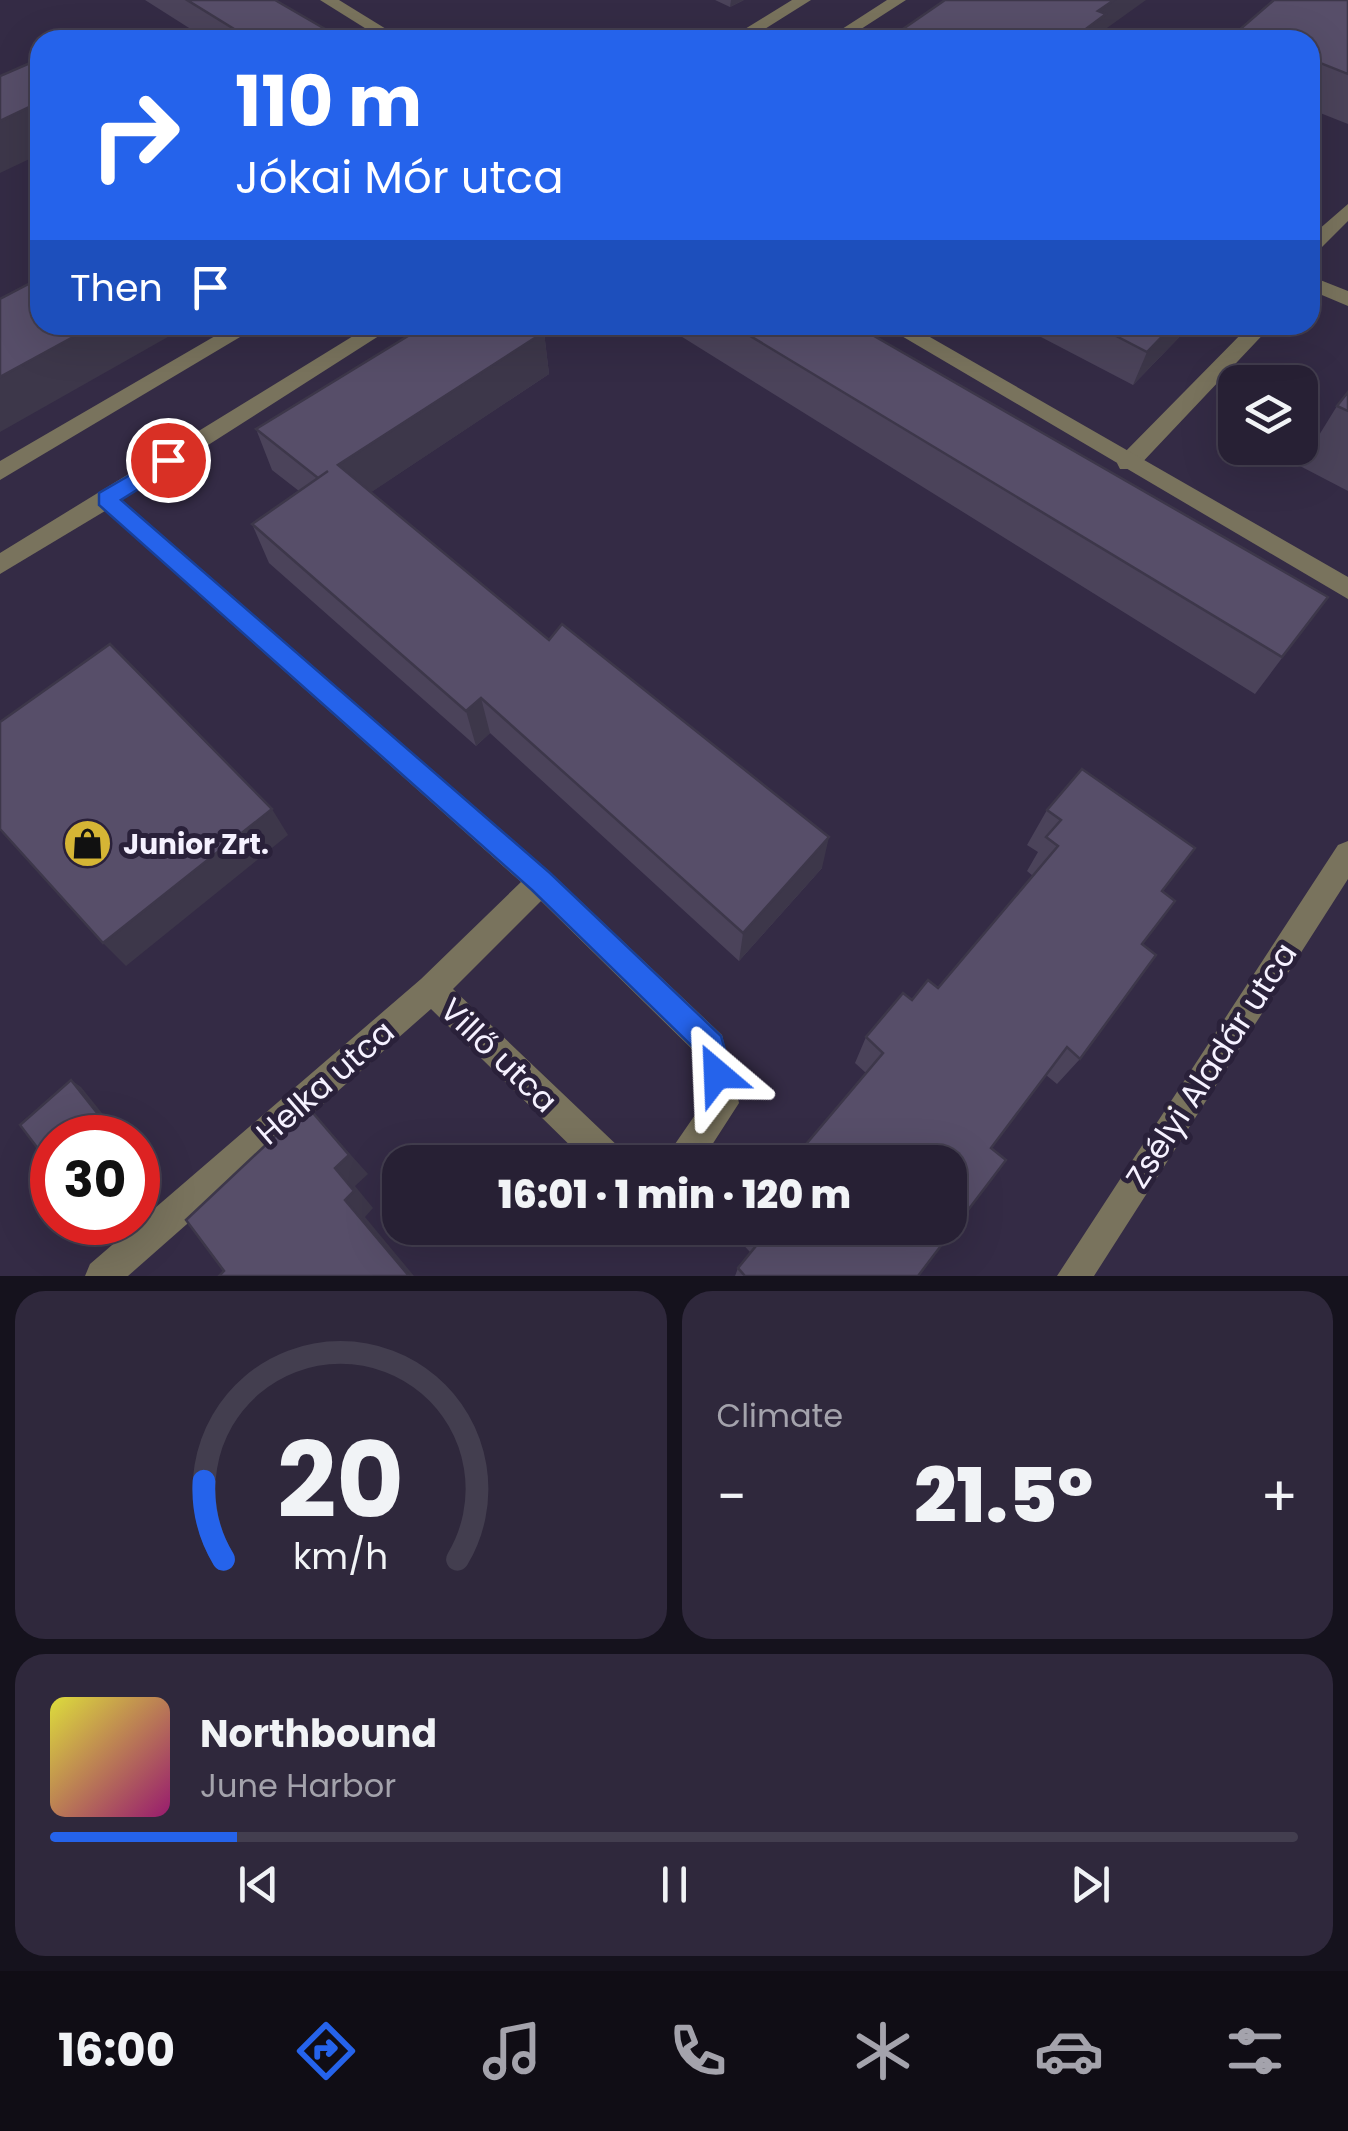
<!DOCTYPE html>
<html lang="en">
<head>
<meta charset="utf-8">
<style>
	body { margin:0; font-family:Poppins,sans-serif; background:#2f283c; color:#f1f3f6; height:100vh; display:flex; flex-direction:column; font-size:38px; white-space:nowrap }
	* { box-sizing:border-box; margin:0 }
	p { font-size:32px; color:#a4a3ac }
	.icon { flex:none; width:55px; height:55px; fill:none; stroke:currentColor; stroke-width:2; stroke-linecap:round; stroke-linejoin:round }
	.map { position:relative; height:1276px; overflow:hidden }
	.panel { display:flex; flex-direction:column; gap:15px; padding:15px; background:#15121d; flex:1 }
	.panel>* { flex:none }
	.top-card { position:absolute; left:30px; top:30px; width:1290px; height:305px; border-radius:30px; box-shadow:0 10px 40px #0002,0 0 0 2px #433e4f; background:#2563eb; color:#fff; overflow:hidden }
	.buttons { position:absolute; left:1218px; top:365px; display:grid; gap:20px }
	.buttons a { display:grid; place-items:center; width:100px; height:100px; border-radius:20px; background:#272034; box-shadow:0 10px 40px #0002,0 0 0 2px #433e4f; font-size:50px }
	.speed { position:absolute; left:30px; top:1115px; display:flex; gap:20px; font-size:50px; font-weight:700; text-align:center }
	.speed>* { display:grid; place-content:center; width:130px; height:130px; border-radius:50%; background:#272034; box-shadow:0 10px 40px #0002,0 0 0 2px #433e4f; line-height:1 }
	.speed .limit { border:15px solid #d22; background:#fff; color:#111 }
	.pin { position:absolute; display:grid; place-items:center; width:85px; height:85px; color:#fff; margin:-42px; border:5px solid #fff; border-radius:50%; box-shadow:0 2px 10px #0007 }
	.me { position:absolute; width:110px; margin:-55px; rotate:334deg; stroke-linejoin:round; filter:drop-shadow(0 0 8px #0008) }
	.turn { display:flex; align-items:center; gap:35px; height:210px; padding:0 40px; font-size:45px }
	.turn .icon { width:130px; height:130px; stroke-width:2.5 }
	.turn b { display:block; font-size:70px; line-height:85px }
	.then { display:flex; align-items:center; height:95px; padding:0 40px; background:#0003; gap:20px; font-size:38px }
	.big { font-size:75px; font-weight:800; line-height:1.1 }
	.panel .card { flex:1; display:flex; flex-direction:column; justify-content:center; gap:15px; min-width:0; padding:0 35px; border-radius:30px; background:#2f283c }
	.panel .dial { align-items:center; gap:0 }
	.dial svg { height:260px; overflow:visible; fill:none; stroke:#433e4f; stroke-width:7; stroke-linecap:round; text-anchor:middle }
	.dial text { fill:#f1f3f6; stroke:none }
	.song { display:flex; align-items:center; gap:30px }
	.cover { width:120px; height:120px; border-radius:15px; background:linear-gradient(135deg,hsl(60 70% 55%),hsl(320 70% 35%)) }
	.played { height:10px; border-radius:5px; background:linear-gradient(90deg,#2563eb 15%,#433e4f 15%) }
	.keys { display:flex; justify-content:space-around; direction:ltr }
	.heat { display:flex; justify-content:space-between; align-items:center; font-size:55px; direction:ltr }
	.panel .tiles { flex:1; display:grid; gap:15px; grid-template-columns:1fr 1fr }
	.card:last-child { grid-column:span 2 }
	.trip { position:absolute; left:382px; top:1145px; width:585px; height:100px; border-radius:30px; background:#272034; box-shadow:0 10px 40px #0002,0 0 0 2px #433e4f; font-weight:800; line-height:100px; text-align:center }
	.menu { display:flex; height:160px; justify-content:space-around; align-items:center; background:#100d15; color:#a4a3ac }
	.menu .icon { width:70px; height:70px }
	.menu .current { color:#2563eb }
	.menu b { font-size:45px; color:#f1f3f6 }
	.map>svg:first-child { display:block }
</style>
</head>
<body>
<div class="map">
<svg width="1348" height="1276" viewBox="0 0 1348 1276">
	<rect width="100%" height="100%" fill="#342b45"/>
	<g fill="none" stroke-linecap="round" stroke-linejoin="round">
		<path fill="#79735d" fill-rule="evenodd" d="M1348,204V221L1317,252L1310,254V237Z
			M1310,276L1348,291V306L1310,290Z
			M1250,325H1272L1136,469H1120L1117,463L1120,457Z"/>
		<path fill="#79735d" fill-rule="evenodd" d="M320,0H339L404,40H384Z
			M792,0H811L747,40H727Z
			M887,0H906L844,40H825Z
			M234,325H260L0,480V461Z
			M371,325H396L122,500L551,873L722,1035L739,1103L701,1162H654L658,1150L675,1144L706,1099L697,1054L541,901L453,989L622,1150L626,1162H587L431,1009L128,1276H85L90,1264L421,979L521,882L105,511L0,574V553Z
			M883,325H909L1348,577V599Z
			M1348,841V879L1094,1276H1057L1338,845Z"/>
	</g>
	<path fill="#4b435a" d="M145,0H275L344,40H208Z
		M715,0H744L730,7Z
		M1348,0V124L1310,109V40H1235L1238,31Z
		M663,325H855L1328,597L1255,694Z
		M1018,325H1191L1133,385Z
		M544,332L549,374L371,492L822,868L739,961L490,733L476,746L269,563L252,524L299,491L272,470L256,429Z
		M1348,392V491L1300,466L1337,406Z
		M1082,769L1195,848L1162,891L1175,901L1142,944L1156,955L1080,1059L1057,1084L1046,1075L991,1148L1006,1160L918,1276H735L738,1268L750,1252L737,1238L740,1228H950V1162H791L866,1073L855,1063L866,1037L903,993L912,1000L928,980L938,988L1033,876L1027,871L1038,852L1027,845L1047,810Z"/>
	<path fill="#3d374a" d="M731,0H744L730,7Z
		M1114,0H1146L1100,33L1098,40H1071L1098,11Z
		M40,102V154L0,173V121Z
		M95,325H189L0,432V377Z
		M1173,325H1191L1133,385L1147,352Z
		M544,332L549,374L352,505L338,465Z
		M481,698L490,733L476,746L466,711Z
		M272,809L288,835L126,966L103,943Z
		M829,837L822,868L739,961L743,933Z
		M71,1080L81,1087L122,1138H108Z
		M307,1106L368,1174L355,1186L373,1208L365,1217L414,1276H409L345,1200Z"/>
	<path fill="#574e69" stroke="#3d374a" stroke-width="2.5" d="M187,0H275L344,40H252Z
		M945,0H1114L1098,11L1106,14L1071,40H887Z
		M1274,0H1348V74L1310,59V40H1260L1238,31Z
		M37,60L40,67V102L0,121V76Z
		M40,278V325H95L0,377V299Z
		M426,325H534L544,332L338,465L549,640L562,624L829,837L743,933L481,698L466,711L252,524L328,471L318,478L256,429Z
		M732,325H855L1328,597L1282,657Z
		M1095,325H1173L1147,352Z
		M1348,392V411L1337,406Z
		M110,644L272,809L103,943L0,829V722Z
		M1082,769L1195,848L1162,891L1175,901L1142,944L1156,955L1080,1059L1067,1047L991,1148L1006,1160L918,1276H745L738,1268L760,1241L747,1228H950V1162H791L883,1053L866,1037L903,993L912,1000L928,980L938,988L1058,846L1046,837L1061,820L1047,810Z
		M71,1080L113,1133L108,1138H52V1167L20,1125Z
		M307,1106L349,1155L335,1168L354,1191L345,1200L409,1276H219L224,1271L186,1220Z"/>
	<path fill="#2563eb" stroke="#184099" stroke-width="2.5" d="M168,453L178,460L175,466L121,500L550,873L721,1036L732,1074L727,1084L717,1089L707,1084L699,1053L532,890L99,505V493Z"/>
	<defs>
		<symbol id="shop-disc" viewBox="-11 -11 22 22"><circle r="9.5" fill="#d5b535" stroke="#2a213a"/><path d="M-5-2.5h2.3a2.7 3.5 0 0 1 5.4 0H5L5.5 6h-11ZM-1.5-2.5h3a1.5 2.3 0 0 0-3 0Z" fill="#111"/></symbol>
	</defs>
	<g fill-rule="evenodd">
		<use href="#shop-disc" x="60" y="816" width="55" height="55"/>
	</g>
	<g text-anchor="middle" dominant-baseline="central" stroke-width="10" stroke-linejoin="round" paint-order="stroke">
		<g font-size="28" font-weight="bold" fill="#f5f1ff" stroke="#2a213a" text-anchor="start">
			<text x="123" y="844">Junior Zrt.</text>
		</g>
		<g font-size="32" fill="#f5f1ff" stroke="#2a213a">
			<text transform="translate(499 1055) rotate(44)">Villő utca</text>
			<text transform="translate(1211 1065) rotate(-57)">Zsélyi Aladár utca</text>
			<text transform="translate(325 1082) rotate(-41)">Helka utca</text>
		</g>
	</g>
</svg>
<div class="buttons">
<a><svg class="icon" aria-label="layers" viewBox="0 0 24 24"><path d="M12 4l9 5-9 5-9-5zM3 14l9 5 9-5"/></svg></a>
</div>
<div class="speed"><div class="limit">30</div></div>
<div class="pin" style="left:168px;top:460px;background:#d93025"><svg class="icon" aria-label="arrive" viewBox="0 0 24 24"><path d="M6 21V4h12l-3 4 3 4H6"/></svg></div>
<svg class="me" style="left:717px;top:1074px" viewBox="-20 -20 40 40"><path d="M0-17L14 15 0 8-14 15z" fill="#2563eb" stroke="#fff" stroke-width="4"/></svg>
<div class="trip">16:01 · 1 min · 120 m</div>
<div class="top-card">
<div class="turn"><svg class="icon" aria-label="right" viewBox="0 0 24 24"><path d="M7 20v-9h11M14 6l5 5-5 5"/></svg><div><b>110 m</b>Jókai Mór utca</div></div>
<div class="then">Then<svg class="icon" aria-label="arrive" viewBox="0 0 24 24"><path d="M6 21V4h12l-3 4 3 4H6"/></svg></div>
</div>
</div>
<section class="panel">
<div class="tiles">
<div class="card dial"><svg viewBox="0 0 100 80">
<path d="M14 69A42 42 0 1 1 86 69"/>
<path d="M14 69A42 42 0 0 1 8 45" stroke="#2563eb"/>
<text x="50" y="56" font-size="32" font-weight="700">20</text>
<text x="50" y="72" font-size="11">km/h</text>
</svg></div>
<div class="card"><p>Climate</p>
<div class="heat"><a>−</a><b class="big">21.5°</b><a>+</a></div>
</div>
<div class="card">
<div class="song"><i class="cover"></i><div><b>Northbound</b><p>June Harbor</p></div></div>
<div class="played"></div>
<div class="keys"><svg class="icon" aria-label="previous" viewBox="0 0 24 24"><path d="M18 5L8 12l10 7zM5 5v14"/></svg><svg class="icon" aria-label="pause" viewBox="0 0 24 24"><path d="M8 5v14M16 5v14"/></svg><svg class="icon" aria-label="next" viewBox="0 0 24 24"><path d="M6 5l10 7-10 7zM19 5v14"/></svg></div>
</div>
</div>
</section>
<nav class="menu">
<b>16:00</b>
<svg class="icon current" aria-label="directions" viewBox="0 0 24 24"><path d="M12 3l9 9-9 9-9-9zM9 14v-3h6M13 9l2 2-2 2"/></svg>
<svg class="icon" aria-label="music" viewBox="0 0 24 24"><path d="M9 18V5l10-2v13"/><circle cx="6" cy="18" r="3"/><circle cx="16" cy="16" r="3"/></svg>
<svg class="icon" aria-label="phone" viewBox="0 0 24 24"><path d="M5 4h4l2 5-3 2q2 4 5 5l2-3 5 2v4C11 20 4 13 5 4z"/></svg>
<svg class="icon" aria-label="climate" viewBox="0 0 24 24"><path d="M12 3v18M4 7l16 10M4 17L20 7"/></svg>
<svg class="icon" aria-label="car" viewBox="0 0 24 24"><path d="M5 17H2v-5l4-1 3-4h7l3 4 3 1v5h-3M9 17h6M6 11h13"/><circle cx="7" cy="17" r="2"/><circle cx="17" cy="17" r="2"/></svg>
<svg class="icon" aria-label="filters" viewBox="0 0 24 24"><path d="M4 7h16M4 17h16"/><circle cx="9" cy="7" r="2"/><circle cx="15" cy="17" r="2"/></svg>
</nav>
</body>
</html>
